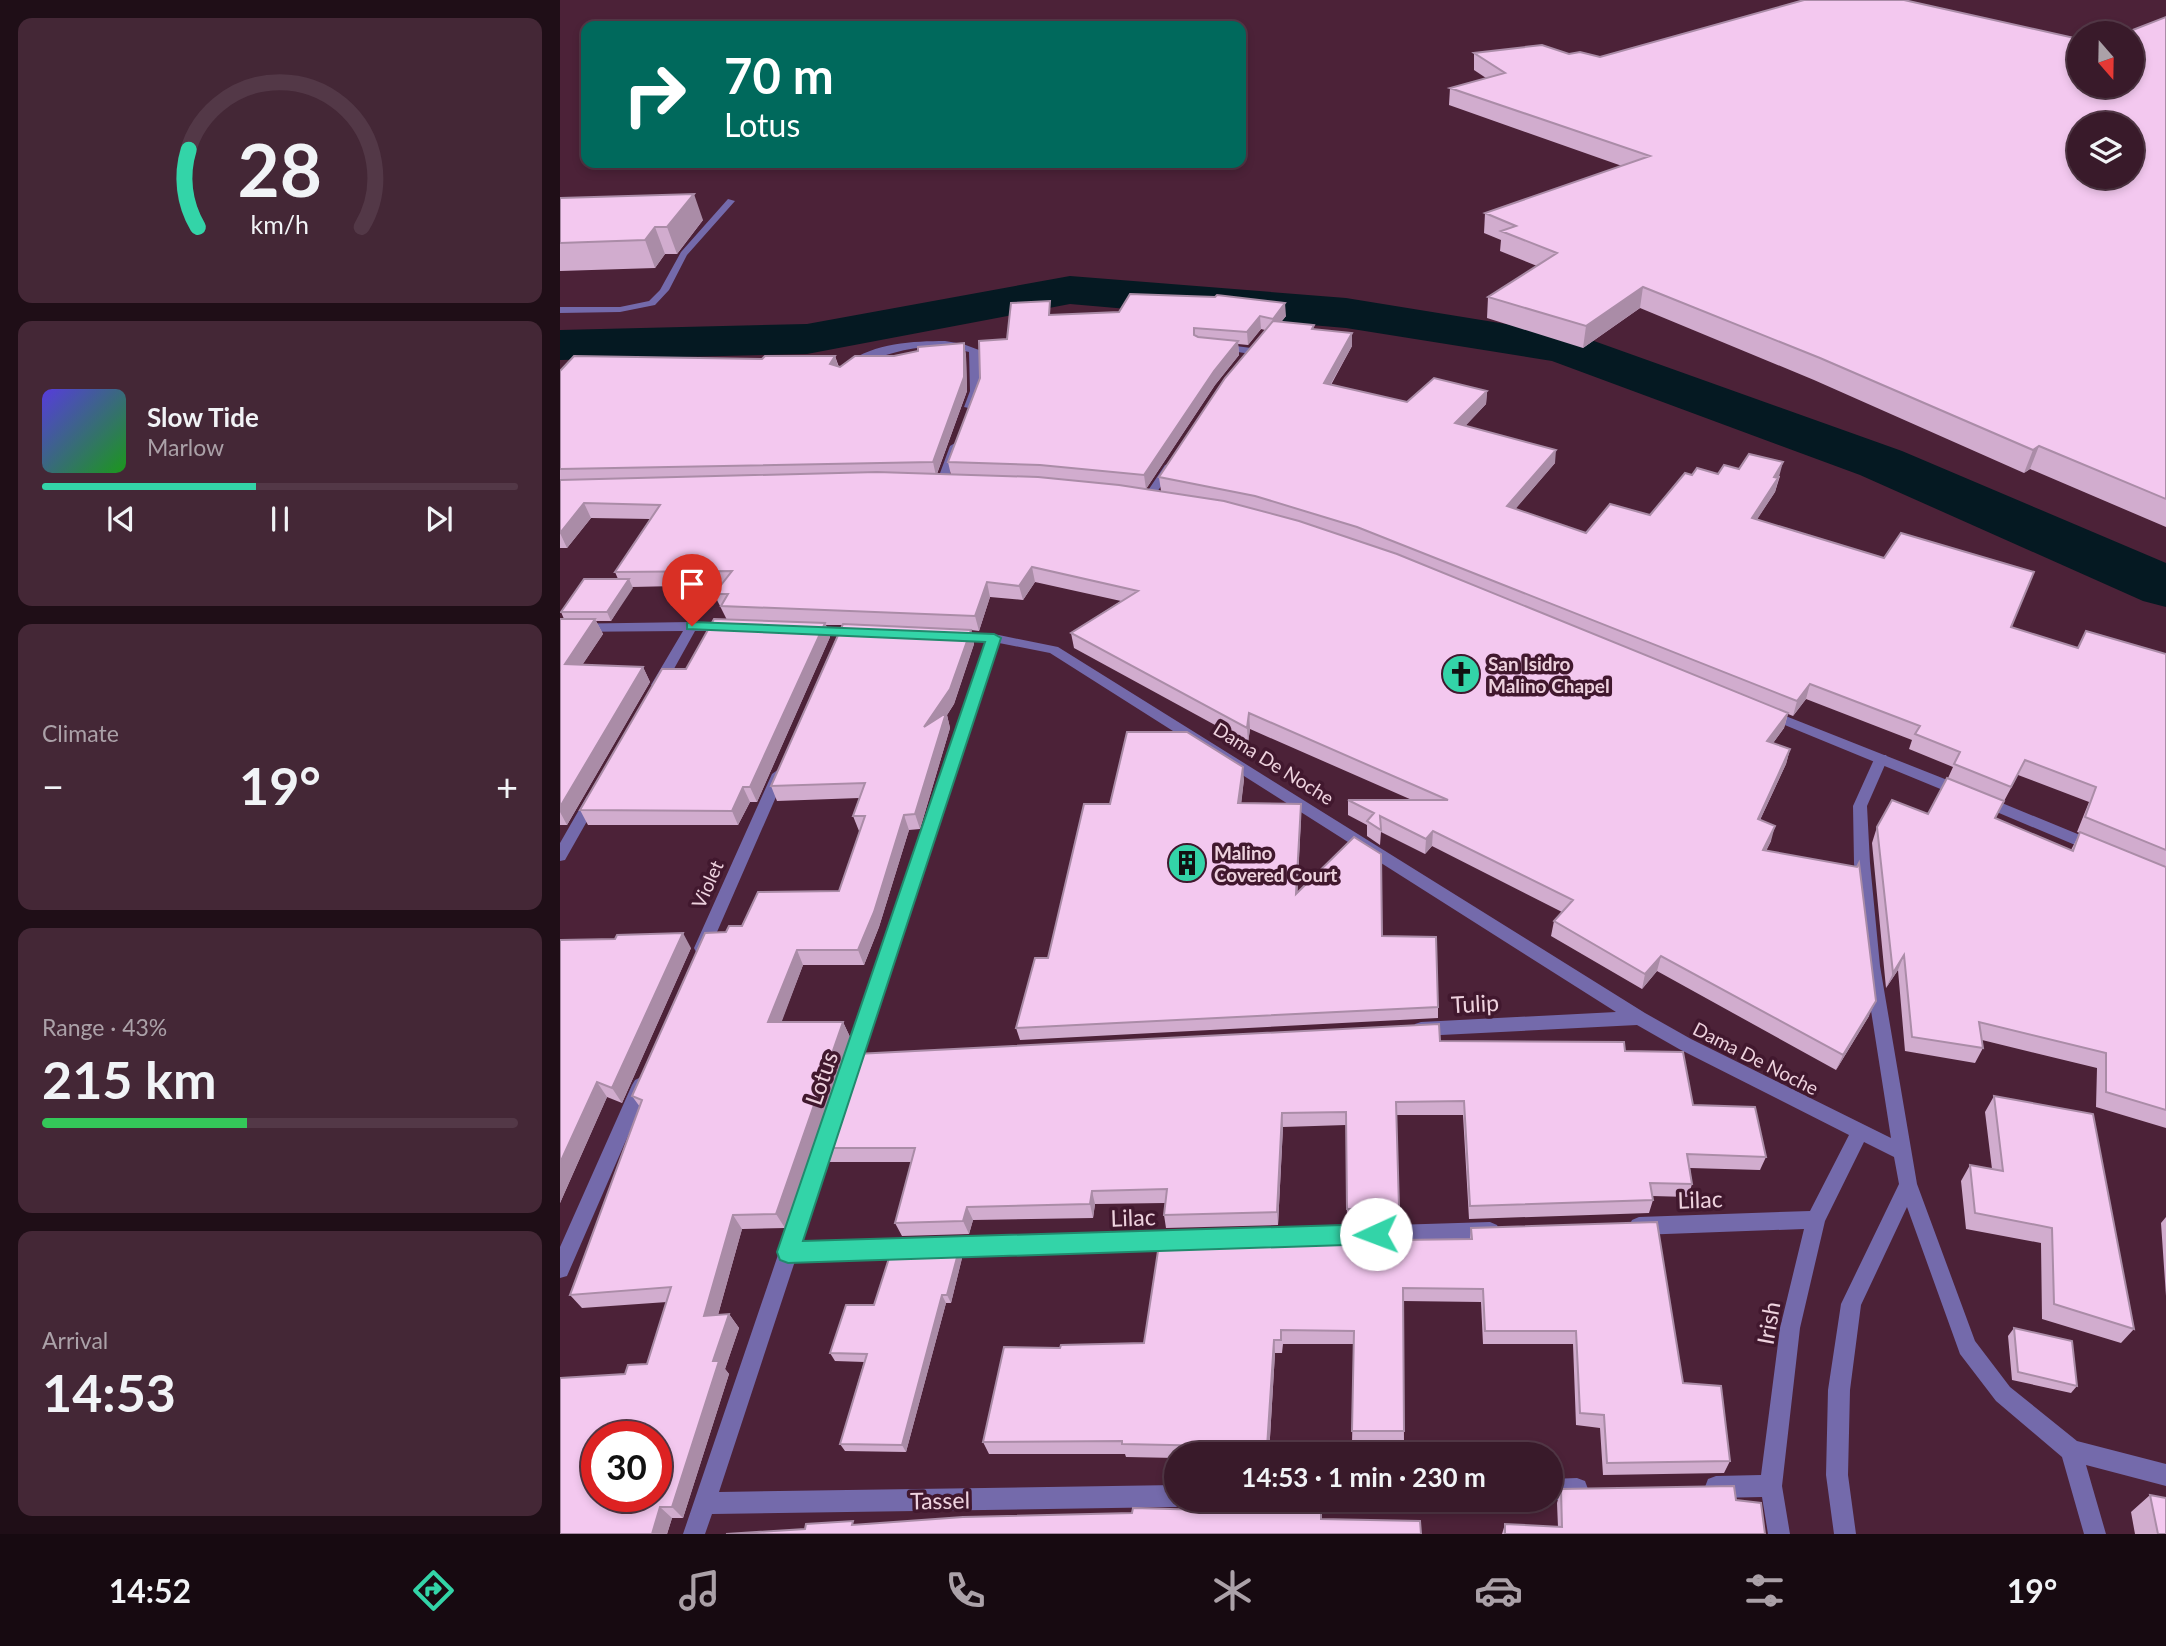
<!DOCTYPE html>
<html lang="en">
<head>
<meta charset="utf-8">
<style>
	body { margin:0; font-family:Lato,sans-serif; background:#442736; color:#f1f3f6; height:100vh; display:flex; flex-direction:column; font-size:26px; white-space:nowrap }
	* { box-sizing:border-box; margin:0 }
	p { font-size:23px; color:#aba1a8 }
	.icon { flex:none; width:38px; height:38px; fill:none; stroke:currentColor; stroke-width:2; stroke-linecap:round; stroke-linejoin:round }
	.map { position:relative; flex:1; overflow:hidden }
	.details { display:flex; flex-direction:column; gap:18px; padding:18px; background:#1f0e17; width:560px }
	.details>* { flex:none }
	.guide { position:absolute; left:21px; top:21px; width:665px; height:147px; border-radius:14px; box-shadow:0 4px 10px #0003,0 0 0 2px #533847; background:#00695c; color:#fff; overflow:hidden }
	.needle { width:46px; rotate:160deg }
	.controls { position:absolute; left:1507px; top:21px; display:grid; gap:14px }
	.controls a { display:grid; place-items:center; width:77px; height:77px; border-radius:50%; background:#391a2a; box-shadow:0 4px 10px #0003,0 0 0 2px #533847; font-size:35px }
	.speed { position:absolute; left:21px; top:1421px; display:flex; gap:14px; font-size:35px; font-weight:700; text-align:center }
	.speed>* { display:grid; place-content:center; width:91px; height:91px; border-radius:50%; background:#391a2a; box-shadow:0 4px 10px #0003,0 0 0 2px #533847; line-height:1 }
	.speed .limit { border:10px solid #d22; background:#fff; color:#111 }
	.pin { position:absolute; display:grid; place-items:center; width:60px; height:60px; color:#fff; margin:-72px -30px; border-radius:50% 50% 50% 0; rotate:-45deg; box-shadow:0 0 7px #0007 }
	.pin .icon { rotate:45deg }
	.me { position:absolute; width:77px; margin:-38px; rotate:268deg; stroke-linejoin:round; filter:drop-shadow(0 0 5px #0008) }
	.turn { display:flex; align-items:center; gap:24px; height:147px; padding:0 28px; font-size:32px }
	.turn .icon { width:91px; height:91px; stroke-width:2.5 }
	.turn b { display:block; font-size:49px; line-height:60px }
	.big { font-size:52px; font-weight:700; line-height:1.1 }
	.details .tile { flex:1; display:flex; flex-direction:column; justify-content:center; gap:10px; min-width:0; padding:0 24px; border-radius:14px; background:#442736 }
	.details .dial { align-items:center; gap:0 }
	.dial svg { height:182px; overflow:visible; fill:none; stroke:#533847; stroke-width:7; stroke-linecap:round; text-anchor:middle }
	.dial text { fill:#f1f3f6; stroke:none }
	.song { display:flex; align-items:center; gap:21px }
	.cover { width:84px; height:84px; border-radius:10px; background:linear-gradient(135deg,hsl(250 70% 55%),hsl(120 70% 35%)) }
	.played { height:7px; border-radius:4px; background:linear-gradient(90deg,#33d4a8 45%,#533847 45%) }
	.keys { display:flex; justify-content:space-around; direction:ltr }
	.heat { display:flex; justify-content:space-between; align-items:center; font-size:38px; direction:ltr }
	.charge { height:10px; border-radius:5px; background:linear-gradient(90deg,#34c759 43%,#533847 0) }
	.trip { position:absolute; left:604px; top:1442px; width:399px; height:70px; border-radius:35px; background:#391a2a; box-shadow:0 4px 10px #0003,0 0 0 2px #533847; font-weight:700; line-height:70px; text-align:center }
	.dock { display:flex; height:112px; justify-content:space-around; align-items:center; background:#170a11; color:#aba1a8 }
	.dock .icon { width:49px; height:49px }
	.dock .active { color:#33d4a8 }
	.dock b { font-size:32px; color:#f1f3f6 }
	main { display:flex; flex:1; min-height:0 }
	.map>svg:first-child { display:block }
</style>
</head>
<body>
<main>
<section class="details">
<div class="tile dial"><svg viewBox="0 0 100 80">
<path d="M14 69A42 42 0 1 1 86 69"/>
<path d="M14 69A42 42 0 0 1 10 35" stroke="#33d4a8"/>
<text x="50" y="56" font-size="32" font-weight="700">28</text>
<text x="50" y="72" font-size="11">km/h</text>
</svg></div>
<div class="tile">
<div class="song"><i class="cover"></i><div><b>Slow Tide</b><p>Marlow</p></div></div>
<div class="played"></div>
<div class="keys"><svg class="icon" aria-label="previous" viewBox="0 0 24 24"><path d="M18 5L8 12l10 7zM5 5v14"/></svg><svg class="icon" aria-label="pause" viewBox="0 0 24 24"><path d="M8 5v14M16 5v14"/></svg><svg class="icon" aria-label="next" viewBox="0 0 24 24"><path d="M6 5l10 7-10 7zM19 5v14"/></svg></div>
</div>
<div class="tile"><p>Climate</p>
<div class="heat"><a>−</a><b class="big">19°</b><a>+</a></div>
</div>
<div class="tile"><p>Range · 43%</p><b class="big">215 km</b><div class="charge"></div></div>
<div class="tile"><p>Arrival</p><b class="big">14:53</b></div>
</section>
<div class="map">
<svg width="1606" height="1534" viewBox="0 0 1606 1534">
	<rect width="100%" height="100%" fill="#4c2238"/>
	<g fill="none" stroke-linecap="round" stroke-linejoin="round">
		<path fill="#051922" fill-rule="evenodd" d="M510,276L786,298L1020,336L1342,451L1606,563V607L1583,601L1300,475L992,361L786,328L510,304L247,354L0,360V330L247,324Z"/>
		<path fill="#746aab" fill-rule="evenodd" d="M168,199L175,201L127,255L109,290L95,305L60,312L0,313V307H60L89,301L100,290L121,252Z"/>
		<path fill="#746aab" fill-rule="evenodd" d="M385,341L403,344L419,350L420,391L413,409L404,407L410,391L409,352C364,339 335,352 293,366L288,363C313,343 354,341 385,341Z
			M661,344L691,348L696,351L691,354L658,349L656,347Z
			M395,443L400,446L386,484L385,486H377L376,484L390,446Z
			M609,464L614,467L593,498L592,500H584L583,498L605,465Z
			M132,622L167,623L173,627L167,631H135L105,685L98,689L91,685L123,631L0,632V624Z
			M250,626L296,628L302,632L296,636L246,633L244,630L246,627Z
			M393,632L434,634L498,647L1085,1013L1131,1039L1331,1138L1304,966L1294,863L1293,806L1316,755H1326L1328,758L1307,806L1310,863L1320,966L1357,1184L1415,1341L1450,1387L1517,1441L1606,1464V1486L1526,1465L1546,1534H1524L1502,1457L1436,1401L1400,1354L1347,1207L1301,1305L1290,1390L1288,1475L1296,1534H1274L1266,1475L1268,1390L1281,1304L1339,1184L1334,1157L1304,1142L1265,1221L1240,1328L1222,1486L1230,1534H1208L1202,1497L1156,1498L1148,1495L1145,1487L1148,1479L1156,1476L1201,1475L1220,1328L1244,1229L1079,1235L1072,1232L1069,1226L1072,1220L1079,1217L1250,1211L1289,1135L1119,1049L1077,1025L861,1036L855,1034L853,1029L855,1024L861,1022L1056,1012L490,653L439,643L241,1242L618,1231L625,1234L628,1240L625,1246L618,1249L235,1261L159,1492L616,1485V1500H626L624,1504L616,1507L152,1514L145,1534H123L427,641L389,639L387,636Z
			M219,769L226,774L150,948L148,952L142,954L136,952L134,948L212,774Z
			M32,795L39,800L5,860L0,861V843L27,796Z
			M81,1077L87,1080L90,1085L7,1276L0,1278V1247L72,1085L75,1080Z
			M930,1222L937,1225L940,1231L937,1237L930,1240L736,1246L729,1243L726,1237L729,1231L736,1228Z
			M1017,1478L1025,1481L1028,1489L1025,1497L1017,1500H987H990V1479Z"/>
		<path fill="#746aab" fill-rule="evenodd" d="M1208,709L1405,787L1407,791L1405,795H1395L1203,716L1201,713Z
			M1425,796L1537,842L1539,846L1537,850H1527L1420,805L1418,801Z"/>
	</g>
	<path fill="#d1acce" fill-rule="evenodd" d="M1606,17V527L1470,469L1464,473L1254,380L1080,308L1023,348L927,318L928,297L977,266L940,251L941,240L924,233L925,213L1062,166L889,105L890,88L926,78L914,70V53L1009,54L1040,57L1519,86Z
		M0,198L143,220L117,254H105L95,268L0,271Z
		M492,315L726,316L721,322L754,329L792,346L771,385L847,402L927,391L926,404L905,426L995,463L955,509L1026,533L1090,515L1132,475L1158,474L1179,469L1220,476L1215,492L1197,519L1451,627L1518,648L1606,654V1128L1536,1107L1537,1068L1422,1040L1423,1048L1415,1063L1345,1051L1338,970L1326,988L1312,843L1317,827L1368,814L1388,778L1393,767L1349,749L1352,740L1246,699L1233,716L1228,714L1224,728L1213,743L1230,749L1226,764L1200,820L1211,841L1206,851L1309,1016L1276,1070L1097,971L1082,989L991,936L994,921L1002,912L872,846L865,854L821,832L820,845L807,836V825L788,815V800H852L690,729L688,743L514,648L511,633L561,601L475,582L463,600L430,597L419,631L411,630L414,644L394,704L387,715L390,728L360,829L349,830L319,927L304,965H243L221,1022H283L290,1037L225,1228L182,1229L158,1315L169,1314L179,1328L165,1369L169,1374L123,1518H112L107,1534H0L65,1374L87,1364L107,1302L22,1308L10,1295L80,1107L72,1096L166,932L279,891L300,831H299L293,816L299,798L217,801L211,786L282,625H266L270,637L197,802H190L178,825H28L20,810L126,669L167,620L154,594L160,585L72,587L51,621H36L43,634L22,665L83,667L90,682L7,825H0V619H4L1,612L58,579L55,572L90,519L31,518L7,548H0V371L275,356L279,367L334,356L404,343L406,356L407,391L377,474L391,475L388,462L447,339ZM701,329L705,330L599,477L601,491L586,489L655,385L679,355L678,344L688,345ZM1458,775L1529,802L1517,832L1520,833L1511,850L1435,818Z
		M684,779L681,803L741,815L737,893L822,936L878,1007V1018L460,1040L456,1028L488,958L550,804Z
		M0,940L131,948L62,1103L47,1097L0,1203Z
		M880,1041L1065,1051L1133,1105L1206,1157L1200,1170L1130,1168L1132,1184L1128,1197L1092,1196L1093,1200L1089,1213L909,1219L903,1115H836L838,1221L787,1223L786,1125L723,1127L718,1225L606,1228L604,1215L605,1203L535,1204L533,1218L413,1220L409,1234L342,1236L335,1223L352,1162H270L264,1148Z
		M1434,1096L1574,1329L1561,1343L1482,1319L1481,1243L1406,1229L1401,1181L1410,1165L1432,1169L1425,1112Z
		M1606,1217V1296L1601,1223Z
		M911,1228L1123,1383L1170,1461L1164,1473L1043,1475L1040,1428L1016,1425L1013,1344H923L921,1302L843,1301L844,1444H792L794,1344H723L722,1353H715L709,1454H616V1458L566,1457L565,1454H429L423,1442L500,1348L584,1343L840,1240L910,1239Z
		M402,1258L391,1303H386L346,1452L285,1451L280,1444L304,1362L275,1361L270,1353L314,1305Z
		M1454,1328L1517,1386L1511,1393L1452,1380L1448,1336Z
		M1001,1489L1176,1500L1205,1534H942L945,1524L998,1527L997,1503Z
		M1590,1495L1606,1534H1575L1571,1512Z"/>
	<path fill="#aa8ca7" d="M134,194L143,220L117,254L107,227Z
		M95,227L105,254L95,268L85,240Z
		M1083,287L1080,308L1023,348L1026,326Z
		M725,303L726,316L713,332V319Z
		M700,316L701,329L688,345L687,332Z
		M792,333V346L764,396V383Z
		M678,341L679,355L655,385L586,489L584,475L654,371Z
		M404,343L406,356L407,391L376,476L373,462Z
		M275,356L279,369L270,364Z
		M927,391L926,404L895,437V423Z
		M1479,446L1470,469L1464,473L1473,450Z
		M996,450L995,463L946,520L947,506Z
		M1223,462L1215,492L1189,532L1192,518L1214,477Z
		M24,503L31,518L7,548L0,533Z
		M472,567L475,582L463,600L459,586Z
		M69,579L73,588L51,621L47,612Z
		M427,582L430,597L419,631L415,616Z
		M35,619L43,634L13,679L5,664Z
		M265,623L270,637L197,802L190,787Z
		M411,630L414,644L394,704L387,715L390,728L360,829L355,814L364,727Z
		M83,667L90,682L7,825L0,812V807Z
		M1250,684L1246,699L1233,716L1237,701Z
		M689,713L690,729L688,743L687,728Z
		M1228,713L1224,728L1203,757L1207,741Z
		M1230,749L1226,764L1193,835L1198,819Z
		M683,767L684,779L680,815L678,803Z
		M183,787L190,802L178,825L172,811Z
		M741,804V815L737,906L736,894Z
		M344,815L349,830L319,927L304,965L298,950Z
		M1215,826L1211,841L1198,866L1203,850Z
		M873,831L872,846L865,854L866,839Z
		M123,933L131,948L62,1103L52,1088Z
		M237,950L243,965L216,1037L208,1022Z
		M1344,955L1338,970L1326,988L1333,973Z
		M1101,956L1097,971L1082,989L1085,974Z
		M1316,1001L1309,1016L1276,1070L1283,1055Z
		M283,1022L290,1037L225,1228L216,1214Z
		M37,1082L47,1097L0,1203V1163Z
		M722,1113L723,1127L718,1225L717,1212Z
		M532,1191L535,1204L533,1218L530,1204Z
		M407,1207L413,1220L409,1234L403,1221Z
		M173,1215L182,1229L154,1329L144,1316Z
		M399,1250L402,1258L391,1303L387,1295Z
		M382,1295L386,1303L346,1452L342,1445Z
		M169,1314L179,1328L165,1369L169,1374L123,1518L112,1507L153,1361Z
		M714,1340L715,1353L709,1454H708L707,1447Z
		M100,1507L112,1518L107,1534H92Z"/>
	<path fill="#f3c8ef" stroke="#aa8ca7" stroke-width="2" fill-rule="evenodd" d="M1244,0H1344L1519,39V86H1572V33H1565L1606,17V499L1479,446L1473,450L1260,358L1083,287L1026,326L928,297L997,253L941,231L956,226L925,213L1090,156L890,88L945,73L914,53L982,45L1009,54L1020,52L1040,57ZM1519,124H1572V177H1519Z
		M134,194L107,227H95L85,240L0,243V198Z
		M570,294L655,297L657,295L725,303L713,319L700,316L687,332L634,328V335L638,337L678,341L654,371L584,475L480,465L388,462L420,378L419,341L447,339L451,303L490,301L489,315L559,312Z
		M713,321L754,325L752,329L792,333L764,383L847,402L874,378L927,391L895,423L996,450L947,506L1026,533L1050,504L1090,515L1125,473L1132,475L1137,468L1158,474L1164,465L1179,469L1189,454L1223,462L1214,477L1218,478L1192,518L1324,558L1341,533L1474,572L1451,627L1518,648L1526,631L1606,654V850L1525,817L1536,787L1465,760L1451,787L1394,764L1400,752L1355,734L1360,726L1250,684L1237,701L797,527L695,496L599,477L665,378Z
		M404,343V377L373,462L0,469V371L14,356L202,359L205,356H275L270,364L280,367L295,356H334L358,351V347Z
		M317,472L478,477L559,485L664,501L739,521L837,554L1228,713L1207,741L1230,749L1198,819L1215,826L1203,850L1297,867L1299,863L1316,1001L1283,1055L1101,956L1085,974L994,921L1013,900L873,831L866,839L820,816L821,830L807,821L814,813L788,800H888L689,713L687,728L511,633L578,591L472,567L459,586L427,582L415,616L161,606L168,594H154L172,571L55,572L100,505L24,503L0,533V480Z
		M24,579H69L47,612H1Z
		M0,619H35L5,664L83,667L0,807Z
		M154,619L265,623L190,787H183L172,811L20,810L102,669H126Z
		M283,624L411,630L390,689L364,727L386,713L355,814L344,815L314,912L298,950H237L208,1022H283L216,1214L173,1215L144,1316L169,1314L153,1361H159L112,1507H100L92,1534H0V1378L65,1374L68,1365L87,1364L111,1287L10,1295L82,1100L72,1096L145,933L166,932L169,926H182L198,892L279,891L305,816H293L305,783L211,786ZM37,1437H96V1496H37Z
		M567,732H627L683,767L678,803L741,804L736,894L794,837L821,854L822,936L876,937L878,1007L456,1028L475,958H488L524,804H550Z
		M1387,778L1444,801L1435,818L1513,851L1520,832L1606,867V1110L1546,1092V1053L1419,1022L1423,1048L1352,1037L1344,955L1333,973L1317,827L1332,800L1368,814Z
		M123,933L52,1088L37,1082L0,1163V940L55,939L57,935Z
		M879,1024L880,1041L1064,1042L1065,1051L1123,1052L1133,1105L1195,1107L1206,1157L1127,1154L1132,1184L1090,1183L1093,1200L910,1206L904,1101L836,1102L839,1208L787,1209L786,1112L722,1113L717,1212L604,1215L607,1189L532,1191L530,1204L407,1207L403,1221L335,1223L355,1148H264L296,1054Z
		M1434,1096L1533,1114L1574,1329L1494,1304L1492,1228L1415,1213L1410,1165L1443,1171Z
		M1097,1222L1123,1383L1161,1386L1170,1461L1047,1463L1044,1415L1020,1413L1016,1331H925L923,1289L843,1288L844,1431H792L794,1331L721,1330V1340H714L707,1447L562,1444V1441L423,1442L444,1347L500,1348L501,1345L584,1343L600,1238L715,1234L787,1237V1232L839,1230L840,1240L912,1239L911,1228Z
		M399,1250L387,1295H382L342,1445L280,1444L307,1354L270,1353L286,1305H314L331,1252Z
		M1454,1328L1512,1341L1517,1386L1458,1372Z
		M1174,1486L1176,1500L1201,1503L1205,1534H945V1524L1002,1527L1001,1489Z
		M1590,1495L1606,1498V1534H1598Z
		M573,1508L761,1513V1519L860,1521L861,1534H166L245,1529L246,1524L293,1521L292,1525L403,1517L572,1513Z"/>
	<path fill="#33d4a8" stroke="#218a6d" stroke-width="2" d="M132,622L434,634L441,638L243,1241L816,1224L824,1227L827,1234L824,1241L816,1244L228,1263L220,1260L217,1252L425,642L127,629V623Z"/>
	<defs>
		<symbol id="church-disc" viewBox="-11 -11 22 22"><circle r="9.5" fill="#33d4a8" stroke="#41182e"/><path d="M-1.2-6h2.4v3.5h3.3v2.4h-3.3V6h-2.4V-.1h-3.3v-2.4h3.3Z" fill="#111"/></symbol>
		<symbol id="building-disc" viewBox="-11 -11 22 22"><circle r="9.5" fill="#33d4a8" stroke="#41182e"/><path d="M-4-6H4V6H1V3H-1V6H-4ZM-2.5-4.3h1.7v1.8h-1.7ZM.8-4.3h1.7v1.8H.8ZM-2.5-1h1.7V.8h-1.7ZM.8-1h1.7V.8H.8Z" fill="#111"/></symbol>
	</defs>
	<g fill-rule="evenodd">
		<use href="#church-disc" x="879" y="652" width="44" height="44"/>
		<use href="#building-disc" x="605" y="841" width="44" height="44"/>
	</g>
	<g text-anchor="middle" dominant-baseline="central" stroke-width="7" stroke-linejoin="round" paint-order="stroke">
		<g font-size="19" font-weight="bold" fill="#eed2de" stroke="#41182e" text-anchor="start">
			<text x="928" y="663">San Isidro<tspan x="928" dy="22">Malino Chapel</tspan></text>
			<text x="654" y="852">Malino<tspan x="654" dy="22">Covered Court</tspan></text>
		</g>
		<g font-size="19" fill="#eed2de" stroke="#41182e">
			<text transform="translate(714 763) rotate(32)">Dama De Noche</text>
			<text transform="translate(147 884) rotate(-66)">Violet</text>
			<text transform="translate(1196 1058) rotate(27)">Dama De Noche</text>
		</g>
		<g font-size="23" fill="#eed2de" stroke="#41182e">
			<text transform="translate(915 1003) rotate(-3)">Tulip</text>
			<text transform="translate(261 1078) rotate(-71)">Lotus</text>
			<text transform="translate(1140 1199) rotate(-2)">Lilac</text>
			<text transform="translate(573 1217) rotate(-2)">Lilac</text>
			<text transform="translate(1208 1323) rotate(-80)">Irish</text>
			<text transform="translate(380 1500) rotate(-1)">Tassel</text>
		</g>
	</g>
</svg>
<div class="controls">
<a><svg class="needle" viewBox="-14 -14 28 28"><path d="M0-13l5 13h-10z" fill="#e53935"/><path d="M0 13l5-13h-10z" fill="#aba1a8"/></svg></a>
<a><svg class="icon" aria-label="layers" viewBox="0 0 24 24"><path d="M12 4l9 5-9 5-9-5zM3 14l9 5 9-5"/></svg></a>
</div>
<div class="speed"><div class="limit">30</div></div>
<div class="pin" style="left:132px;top:626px;background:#d93025"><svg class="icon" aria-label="arrive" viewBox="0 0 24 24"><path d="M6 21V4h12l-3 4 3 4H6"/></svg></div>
<svg class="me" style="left:816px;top:1234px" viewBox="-20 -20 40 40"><circle r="19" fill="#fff"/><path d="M0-13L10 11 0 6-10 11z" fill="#33d4a8"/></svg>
<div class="trip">14:53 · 1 min · 230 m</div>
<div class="guide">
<div class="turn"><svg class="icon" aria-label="right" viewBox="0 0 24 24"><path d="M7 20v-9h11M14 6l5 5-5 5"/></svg><div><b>70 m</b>Lotus</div></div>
</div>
</div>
</main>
<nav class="dock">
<b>14:52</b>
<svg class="icon active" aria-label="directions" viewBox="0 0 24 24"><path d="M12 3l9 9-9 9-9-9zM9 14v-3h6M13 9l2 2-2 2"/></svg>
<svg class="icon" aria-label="music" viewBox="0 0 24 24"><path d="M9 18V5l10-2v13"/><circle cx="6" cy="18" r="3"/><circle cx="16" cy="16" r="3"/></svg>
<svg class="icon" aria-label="phone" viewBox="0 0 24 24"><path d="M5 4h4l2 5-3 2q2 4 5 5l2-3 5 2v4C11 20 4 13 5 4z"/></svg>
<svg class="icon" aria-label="climate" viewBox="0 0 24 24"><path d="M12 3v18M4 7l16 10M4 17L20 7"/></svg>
<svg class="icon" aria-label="car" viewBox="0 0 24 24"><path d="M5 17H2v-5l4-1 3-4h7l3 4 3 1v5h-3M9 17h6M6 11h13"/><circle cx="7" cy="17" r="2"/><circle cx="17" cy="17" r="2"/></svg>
<svg class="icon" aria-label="filters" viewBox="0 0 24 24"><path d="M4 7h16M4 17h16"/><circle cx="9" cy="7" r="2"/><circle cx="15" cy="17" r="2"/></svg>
<b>19°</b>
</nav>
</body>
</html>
